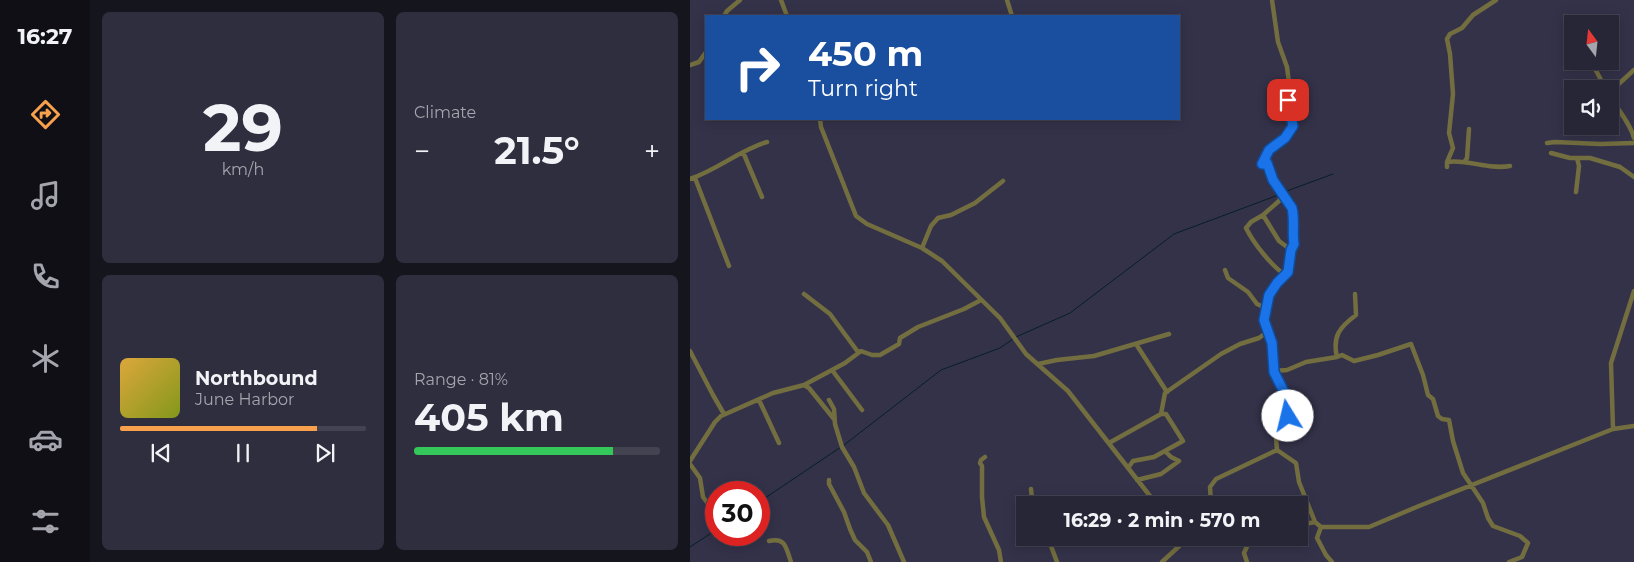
<!DOCTYPE html>
<html lang="en">
<head>
<meta charset="utf-8">
<style>
	body { margin:0; font-family:Montserrat,sans-serif; background:#2f2e3f; color:#f1f3f6; height:100vh; display:flex; flex-direction:column; font-size:19px; white-space:nowrap }
	* { box-sizing:border-box; margin:0 }
	p { font-size:16px; color:#a4a5ad }
	.icon { flex:none; width:28px; height:28px; fill:none; stroke:currentColor; stroke-width:2; stroke-linecap:round; stroke-linejoin:round }
	.map { position:relative; flex:1; overflow:hidden }
	.side { display:flex; flex-direction:column; gap:12px; padding:12px; background:#15151e; width:600px }
	.side>* { flex:none }
	.top-card { position:absolute; left:15px; top:15px; width:475px; height:105px; border-radius:0px; box-shadow:0 2px 12px #0003,0 0 0 1px #434352; background:#1a4fa0; color:#fff; overflow:hidden }
	.needle { width:32px; rotate:345deg }
	.tools { position:absolute; left:874px; top:15px; display:grid; gap:10px }
	.tools a { display:grid; place-items:center; width:55px; height:55px; border-radius:0px; background:#272637; box-shadow:0 2px 12px #0003,0 0 0 1px #434352; font-size:25px }
	.speed { position:absolute; left:15px; top:481px; display:flex; gap:10px; font-size:25px; font-weight:700; text-align:center }
	.speed>* { display:grid; place-content:center; width:65px; height:65px; border-radius:50%; background:#272637; box-shadow:0 2px 12px #0003,0 0 0 1px #434352; line-height:1 }
	.speed .limit { border:8px solid #d22; background:#fff; color:#111 }
	.pin { position:absolute; display:grid; place-items:center; width:42px; height:42px; color:#fff; margin:-21px; border-radius:10px; box-shadow:0 2px 8px #0006 }
	.me { position:absolute; width:55px; margin:-28px; rotate:351deg; stroke-linejoin:round; filter:drop-shadow(0 0 4px #0008) }
	.turn { display:flex; align-items:center; gap:18px; height:105px; padding:0 20px; font-size:22px }
	.turn .icon { width:65px; height:65px; stroke-width:2.5 }
	.turn b { display:block; font-size:35px; line-height:42px }
	.big { font-size:38px; font-weight:700; line-height:1.1 }
	.side .tile { flex:1; display:flex; flex-direction:column; justify-content:center; gap:8px; min-width:0; padding:0 18px; border-radius:8px; background:#2f2e3f }
	.side .dial { align-items:center; gap:0 }
	.dial b { font-size:65px; line-height:1 }
	.song { display:flex; align-items:center; gap:15px }
	.cover { width:60px; height:60px; border-radius:8px; background:linear-gradient(135deg,hsl(40 70% 55%),hsl(70 70% 35%)) }
	.played { height:5px; border-radius:2px; background:linear-gradient(90deg,#f9a04d 80%,#434352 80%) }
	.keys { display:flex; justify-content:space-around; direction:ltr }
	.heat { display:flex; justify-content:space-between; align-items:center; font-size:28px; direction:ltr }
	.charge { height:8px; border-radius:4px; background:linear-gradient(90deg,#34c759 81%,#434352 0) }
	.side .tiles { flex:1; display:grid; gap:12px; grid-template-columns:repeat(2,1fr) }
	.trip { position:absolute; left:326px; top:496px; width:292px; height:50px; border-radius:0px; background:#272637; box-shadow:0 2px 12px #0003,0 0 0 1px #434352; font-weight:700; line-height:50px; text-align:center }
	main { display:flex; flex:1; min-height:0 }
	.tab-bar { display:flex; flex-direction:column; width:90px; justify-content:space-around; align-items:center; background:#100f16; color:#a4a5ad }
	.tab-bar .icon { width:35px; height:35px }
	.tab-bar .active { color:#f9a04d }
	.tab-bar b { font-size:22px; color:#f1f3f6 }
	.map>svg:first-child { display:block }
</style>
</head>
<body>
<main>
<nav class="tab-bar">
<b>16:27</b>
<svg class="icon active" aria-label="directions" viewBox="0 0 24 24"><path d="M12 3l9 9-9 9-9-9zM9 14v-3h6M13 9l2 2-2 2"/></svg>
<svg class="icon" aria-label="music" viewBox="0 0 24 24"><path d="M9 18V5l10-2v13"/><circle cx="6" cy="18" r="3"/><circle cx="16" cy="16" r="3"/></svg>
<svg class="icon" aria-label="phone" viewBox="0 0 24 24"><path d="M5 4h4l2 5-3 2q2 4 5 5l2-3 5 2v4C11 20 4 13 5 4z"/></svg>
<svg class="icon" aria-label="climate" viewBox="0 0 24 24"><path d="M12 3v18M4 7l16 10M4 17L20 7"/></svg>
<svg class="icon" aria-label="car" viewBox="0 0 24 24"><path d="M5 17H2v-5l4-1 3-4h7l3 4 3 1v5h-3M9 17h6M6 11h13"/><circle cx="7" cy="17" r="2"/><circle cx="17" cy="17" r="2"/></svg>
<svg class="icon" aria-label="filters" viewBox="0 0 24 24"><path d="M4 7h16M4 17h16"/><circle cx="9" cy="7" r="2"/><circle cx="15" cy="17" r="2"/></svg>
</nav>
<section class="side">
<div class="tiles">
<div class="tile dial"><b>29</b><p>km/h</p></div>
<div class="tile"><p>Climate</p>
<div class="heat"><a>−</a><b class="big">21.5°</b><a>+</a></div>
</div>
<div class="tile">
<div class="song"><i class="cover"></i><div><b>Northbound</b><p>June Harbor</p></div></div>
<div class="played"></div>
<div class="keys"><svg class="icon" aria-label="previous" viewBox="0 0 24 24"><path d="M18 5L8 12l10 7zM5 5v14"/></svg><svg class="icon" aria-label="pause" viewBox="0 0 24 24"><path d="M8 5v14M16 5v14"/></svg><svg class="icon" aria-label="next" viewBox="0 0 24 24"><path d="M6 5l10 7-10 7zM19 5v14"/></svg></div>
</div>
<div class="tile"><p>Range · 81%</p><b class="big">405 km</b><div class="charge"></div></div>
</div>
</section>
<div class="map">
<svg width="944" height="562" viewBox="0 0 944 562">
	<rect width="100%" height="100%" fill="#343249"/>
	<g fill="none" stroke-linecap="round" stroke-linejoin="round">
		<path stroke="#042025" stroke-width="1" d="M594,192L643,174
			M326,337L380,313L484,234L591,194
			M154,445L251,370L310,348L323,339
			M69,502L151,447
			M0,547L26,530"/>
		<path stroke="#736e3f" stroke-width="4.5" d="M91,0L97,16
			M317,0L322,16
			M582,0L588,42L597,67L600,90L598,100L603,126L595,138L579,150L571,164L577,163L583,180L602,208L604,230L603,238L604,244L601,250L598,271L587,283L579,295L574,320L582,343L584,371L595,394L598,416L595,424L586,437L587,450L606,463L609,482L625,522
			M34,16L37,11L50,0
			M899,61L904,67L916,89
			M0,65L9,62L16,52
			M920,92L944,70
			M920,96C927,109 941,124 944,138
			M130,119L131,127L166,216L177,224L232,248L252,261L310,318L336,354L378,391L467,505
			M857,143L865,142L910,144L944,143
			M53,152L72,197
			M861,153L880,158H900L930,167L944,177
			M775,161L777,158L779,129
			M757,162C779,159 797,170 820,166
			M757,167V162L763,148L759,133L763,94L760,54L757,39L760,34L772,28L783,15L806,0
			M5,178L39,266
			M0,179C27,170 50,150 77,142
			M886,192L889,166L887,158
			M592,196L589,201L573,215L589,241L601,250
			M573,215L561,222L556,228C564,244 581,265 595,275
			M232,248L241,226L248,218L261,215L285,203L313,181
			M535,270L538,278L558,292L567,304L576,308
			M114,294L140,314L168,352
			M446,344L477,392
			M0,351L23,395L34,414
			M647,357L652,355L664,361L688,355L721,344L733,375L738,395L743,399L748,416L752,419L759,420L763,441L773,473L793,503L798,518L803,526L830,536L838,543L832,557L819,562
			M348,364L367,360L404,356L479,334
			M142,370L172,410
			M584,371L597,370L616,362L647,357C642,336 650,327 666,315L665,294
			M114,385L119,388L144,419
			M69,400L89,443
			M139,400L144,409L145,424L152,447L164,467L174,493L198,525L214,562
			M923,429L921,363L944,291
			M419,443L471,414L475,393L531,354L550,344L569,338L577,332
			M295,457L291,460L290,463L292,466V497L294,517L309,550L311,562
			M0,461L25,422L31,416L83,393L114,385L155,363L171,351L182,355H190L209,344L210,338L228,327L274,309L291,300
			M0,464L10,478L13,497L26,514
			M438,468L443,461L464,457L493,441L476,414H471
			M139,480V484L154,512L160,529L165,540L177,552L181,562
			M447,480L471,474L489,461L481,457L476,452
			M341,489L342,499L346,505
			M519,505L521,503L520,487L526,479L587,450
			M610,525L625,522L631,527H679L729,506L923,429L944,426
			M631,527L627,538L636,555L642,562
			M358,538L367,562
			M500,538C522,539 548,548 568,538
			M79,541C96,537 96,548 101,562
			M472,562L498,538
			M557,562L554,553L559,542"/>
	</g>
	<g fill="none" stroke-linecap="round" stroke-linejoin="round">
		<defs>
			<path id="route" d="M598,100L603,126L595,138L579,150L572,164L577,163L583,180L602,208C605,221 602,233 604,244L601,250L598,272L587,283L579,295L574,320L582,343L584,372L595,394L598,416"/>
		</defs>
		<use href="#route" stroke="#114b97" stroke-width="12"/>
		<use href="#route" stroke="#1a73e8" stroke-width="9"/>
	</g>
</svg>
<div class="tools">
<a><svg class="needle" viewBox="-14 -14 28 28"><path d="M0-13l5 13h-10z" fill="#e53935"/><path d="M0 13l5-13h-10z" fill="#a4a5ad"/></svg></a>
<a><svg class="icon" aria-label="sound" viewBox="0 0 24 24"><path d="M4 9h4l5-4v14l-5-4H4zM17 9q2 3 0 6"/></svg></a>
</div>
<div class="speed"><div class="limit">30</div></div>
<div class="pin" style="left:598px;top:100px;background:#d93025"><svg class="icon" aria-label="arrive" viewBox="0 0 24 24"><path d="M6 21V4h12l-3 4 3 4H6"/></svg></div>
<svg class="me" style="left:598px;top:416px" viewBox="-20 -20 40 40"><circle r="19" fill="#fff"/><path d="M0-13L10 11 0 6-10 11z" fill="#1a73e8"/></svg>
<div class="trip">16:29 · 2 min · 570 m</div>
<div class="top-card">
<div class="turn"><svg class="icon" aria-label="right" viewBox="0 0 24 24"><path d="M7 20v-9h11M14 6l5 5-5 5"/></svg><div><b>450 m</b>Turn right</div></div>
</div>
</div>
</main>
</body>
</html>
